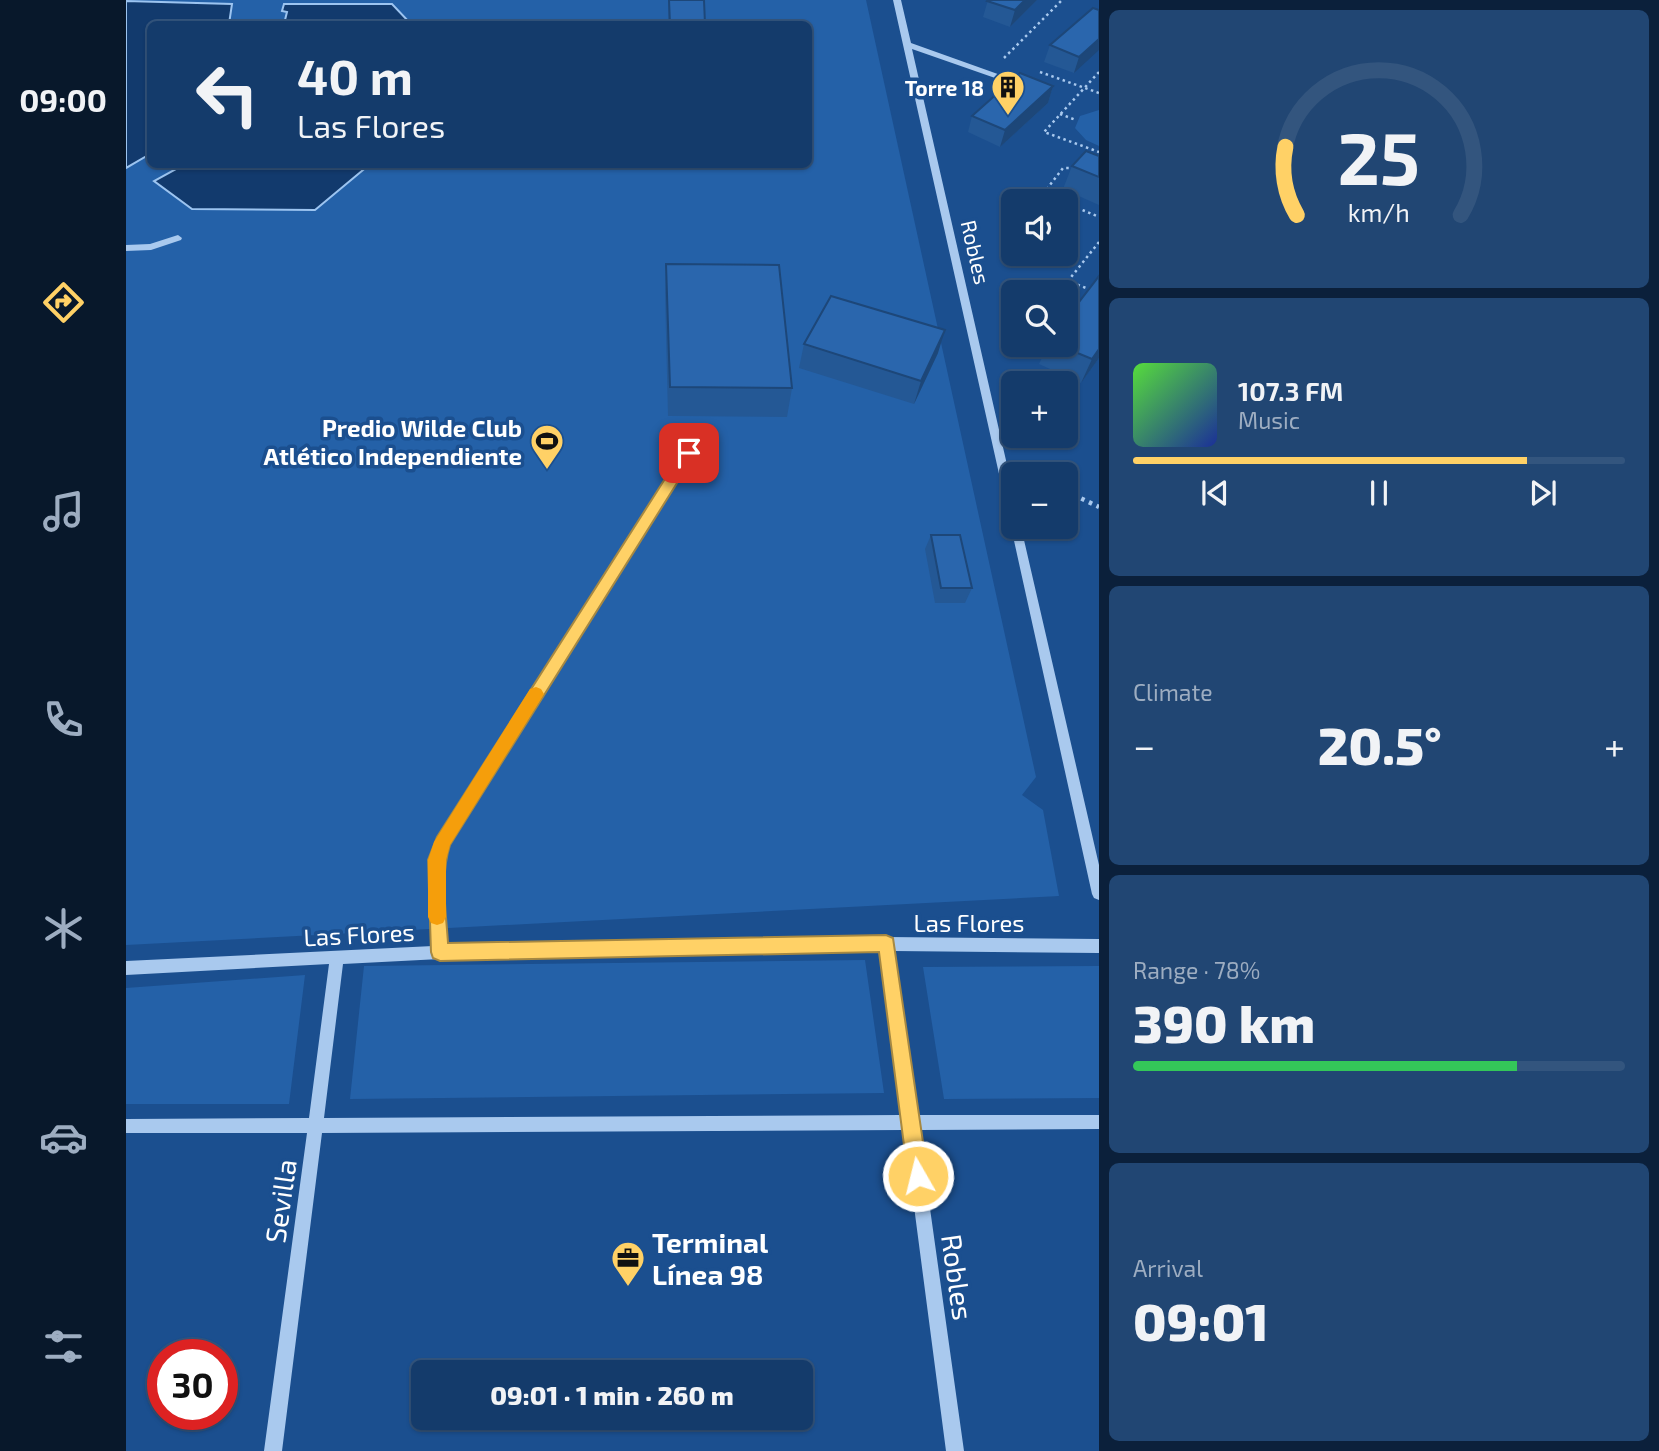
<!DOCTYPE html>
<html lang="en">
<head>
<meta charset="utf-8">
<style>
	body { margin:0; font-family:"Exo 2",sans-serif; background:#214673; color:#f1f3f6; height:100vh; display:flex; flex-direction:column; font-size:26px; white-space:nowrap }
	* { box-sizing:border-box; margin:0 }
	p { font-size:23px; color:#9dadc1 }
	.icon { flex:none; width:38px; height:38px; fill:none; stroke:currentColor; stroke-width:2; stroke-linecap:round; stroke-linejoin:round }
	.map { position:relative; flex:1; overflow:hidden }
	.side { display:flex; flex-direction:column; gap:10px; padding:10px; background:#0b203b; width:560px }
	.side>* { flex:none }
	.guide { position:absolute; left:21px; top:21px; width:665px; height:147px; border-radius:10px; box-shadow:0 2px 5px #0004,0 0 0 2px #33557e; background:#143b6b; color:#f1f3f6; overflow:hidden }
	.buttons { position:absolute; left:875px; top:189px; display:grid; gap:14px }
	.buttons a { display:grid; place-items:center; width:77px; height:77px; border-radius:10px; background:#143b6b; box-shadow:0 2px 5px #0004,0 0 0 2px #33557e; font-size:35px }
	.speed { position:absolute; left:21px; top:1339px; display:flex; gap:14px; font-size:35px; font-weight:700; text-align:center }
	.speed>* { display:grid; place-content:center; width:91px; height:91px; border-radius:50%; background:#143b6b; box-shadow:0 2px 5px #0004,0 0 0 2px #33557e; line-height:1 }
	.speed .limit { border:10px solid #d22; background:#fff; color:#111 }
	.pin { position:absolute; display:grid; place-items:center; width:60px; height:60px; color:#fff; margin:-30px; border-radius:14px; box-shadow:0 4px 10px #0006 }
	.me { position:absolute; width:77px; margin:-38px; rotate:352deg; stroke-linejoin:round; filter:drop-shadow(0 0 5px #0008) }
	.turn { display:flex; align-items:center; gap:24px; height:147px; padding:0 35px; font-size:32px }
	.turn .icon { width:91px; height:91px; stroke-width:2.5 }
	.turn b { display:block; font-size:49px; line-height:60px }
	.big { font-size:52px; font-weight:800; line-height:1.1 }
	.side .widget { flex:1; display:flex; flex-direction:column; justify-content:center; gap:10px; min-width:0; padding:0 24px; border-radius:10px; background:#214673 }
	.side .dial { align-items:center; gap:0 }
	.dial svg { height:182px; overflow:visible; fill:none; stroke:#33557e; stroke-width:7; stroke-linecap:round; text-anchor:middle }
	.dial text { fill:#f1f3f6; stroke:none }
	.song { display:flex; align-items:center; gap:21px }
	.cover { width:84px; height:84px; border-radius:10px; background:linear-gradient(135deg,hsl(110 70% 55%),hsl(230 70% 35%)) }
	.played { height:7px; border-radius:4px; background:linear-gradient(90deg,#ffd166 80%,#33557e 80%) }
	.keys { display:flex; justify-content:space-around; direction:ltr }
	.heat { display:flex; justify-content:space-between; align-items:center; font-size:38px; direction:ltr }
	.charge { height:10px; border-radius:5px; background:linear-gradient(90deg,#34c759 78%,#33557e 0) }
	.trip { position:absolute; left:285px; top:1360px; width:402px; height:70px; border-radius:10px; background:#143b6b; box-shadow:0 2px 5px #0004,0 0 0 2px #33557e; font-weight:800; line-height:70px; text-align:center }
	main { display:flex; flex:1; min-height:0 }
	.tab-bar { display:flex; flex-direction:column; width:126px; justify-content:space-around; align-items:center; background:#08182b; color:#9dadc1 }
	.tab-bar .icon { width:49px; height:49px }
	.tab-bar .on { color:#ffd166 }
	.tab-bar b { font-size:32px; color:#f1f3f6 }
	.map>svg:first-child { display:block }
</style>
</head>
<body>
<main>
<nav class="tab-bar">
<b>09:00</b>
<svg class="icon on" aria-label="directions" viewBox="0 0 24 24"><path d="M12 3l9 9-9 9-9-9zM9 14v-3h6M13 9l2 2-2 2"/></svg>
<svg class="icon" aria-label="music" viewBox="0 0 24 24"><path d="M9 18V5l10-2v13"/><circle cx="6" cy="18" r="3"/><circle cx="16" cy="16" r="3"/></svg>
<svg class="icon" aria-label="phone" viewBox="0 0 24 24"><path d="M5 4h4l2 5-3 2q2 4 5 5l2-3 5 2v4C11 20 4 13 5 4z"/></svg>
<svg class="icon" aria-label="climate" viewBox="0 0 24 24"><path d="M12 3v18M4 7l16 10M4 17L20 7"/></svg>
<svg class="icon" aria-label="car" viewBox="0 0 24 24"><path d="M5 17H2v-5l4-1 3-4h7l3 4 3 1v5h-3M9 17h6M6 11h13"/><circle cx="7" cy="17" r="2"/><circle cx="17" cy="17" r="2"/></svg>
<svg class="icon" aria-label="filters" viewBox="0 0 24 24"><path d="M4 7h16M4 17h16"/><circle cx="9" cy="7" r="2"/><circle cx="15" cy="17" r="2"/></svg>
</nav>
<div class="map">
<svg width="973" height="1451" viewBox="0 0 973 1451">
	<rect width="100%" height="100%" fill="#1b4f8f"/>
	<path fill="#2461a8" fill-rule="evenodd" d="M0,0H740L910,777L896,795L917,810L933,896L0,945ZM24,24H682V164H24Z
		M973,110V146L960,140L949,128L954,116Z
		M739,960L758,1093L224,1099L238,966Z
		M973,966V1098L818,1099L797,967Z
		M179,975L163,1104H0V988Z"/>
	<path fill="#123a6d" stroke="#9cc4f0" stroke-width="2" d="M0,1L106,4L103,24H24V154L0,168Z
		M158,4H266L285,24H158L161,12L156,11Z
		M59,164H243V165L189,210L66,209L28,181Z"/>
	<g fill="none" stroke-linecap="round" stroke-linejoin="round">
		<path stroke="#a9c9ee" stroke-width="2.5" stroke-dasharray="2.5 3.5" stroke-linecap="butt" d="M878,58L936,0
			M914,72L973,93
			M973,72L918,132L973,152
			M934,114L950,120
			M923,194L920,190L937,168H948
			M940,203L973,217
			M973,242L942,281L973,293"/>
		<path stroke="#a9c9ee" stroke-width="4.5" stroke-dasharray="3.5 5" stroke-linecap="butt" d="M940,491L973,507"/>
		<path fill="#a9c9ee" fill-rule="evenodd" d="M767,0H775L785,43L905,86L898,88L786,49L887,491V518L882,514Z
			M52,235L56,238L55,240L25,250L0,251V245L24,244Z
			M578,426L582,427V433L323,844L317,883L320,945L760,937L973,939V953L768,951L791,1115H973V1129L793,1130L838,1451H820L778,1130L196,1133L156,1451H138L181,1133H0V1119L183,1118L203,964L0,975V961L307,946C304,910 298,872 312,838L574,427ZM754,951L776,1115L198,1118L217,964L314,959Z
			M887,524V527H895L973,865V900L968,898L966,894L885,527Z"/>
	</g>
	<path fill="#245895" d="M542,0H578L579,24H542Z
		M862,0H911L884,27L857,17Z
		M973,10L948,73L918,62L924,45Z
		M927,86L922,103L874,147L842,132L846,116Z
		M973,156V205L937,189L946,166Z
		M887,223V254L874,248L879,231Z
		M888,254H903L898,258Z
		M540,264L666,388L661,417L542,416L539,294Z
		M678,344L812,353L788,404L673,368Z
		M922,345H940L973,358L955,383L913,364Z
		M805,535L846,588L839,603H809L799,549Z"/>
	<path fill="#1d4779" d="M899,0H911L884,27L889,10Z
		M973,39V50L948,73L953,57Z
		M927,86L922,103L874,147L879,130Z
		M819,330L812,353L788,404L795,381Z
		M973,349V358L955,383L966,359Z"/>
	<path fill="#2a66ad" stroke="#1d4779" stroke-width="2" d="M543,0H578L579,24H544Z
		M862,0H899L889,10L861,1Z
		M967,8L973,10V39L953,57L924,45Z
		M894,73L927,86L879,130L846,116Z
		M960,151L973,156V177L946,166Z
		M920,190L944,200L940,205V201H909Z
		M887,223V235L879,231Z
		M540,264L653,265L666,388L544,387Z
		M973,276V349L966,359L932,345H940V319Z
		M705,296L819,330L795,381L678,344Z
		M805,535H834L846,588H815Z"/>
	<path fill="#ffd166" stroke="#a68842" stroke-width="2" d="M563,448L568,449V456L324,845C314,876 320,911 322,943L760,935L767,938L802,1176L799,1183L792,1186L785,1183L782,1176L753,952L314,961L307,958L305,952L302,860L311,837L558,449Z"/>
	<path fill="#f59e0b" d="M410,687L415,689L418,694L415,699L324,845L320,860V917L317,923L311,925L305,923L302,917V860L308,842L404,689Z"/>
	<defs>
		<symbol id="building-pin" viewBox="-11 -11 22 30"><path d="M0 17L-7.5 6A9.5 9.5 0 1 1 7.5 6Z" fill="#ffd166" stroke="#1b4f8f"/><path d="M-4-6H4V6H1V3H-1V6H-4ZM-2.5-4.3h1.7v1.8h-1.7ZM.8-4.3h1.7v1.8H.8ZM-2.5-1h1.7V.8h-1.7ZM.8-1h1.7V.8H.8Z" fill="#111"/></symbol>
		<symbol id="stadium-pin" viewBox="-11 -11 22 30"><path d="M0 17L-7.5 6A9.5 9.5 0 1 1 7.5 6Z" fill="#ffd166" stroke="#1b4f8f"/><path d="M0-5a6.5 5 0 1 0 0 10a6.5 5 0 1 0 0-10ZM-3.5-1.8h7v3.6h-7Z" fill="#111"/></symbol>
		<symbol id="office-pin" viewBox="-11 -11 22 30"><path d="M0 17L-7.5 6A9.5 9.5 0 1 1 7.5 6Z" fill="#ffd166" stroke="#1b4f8f"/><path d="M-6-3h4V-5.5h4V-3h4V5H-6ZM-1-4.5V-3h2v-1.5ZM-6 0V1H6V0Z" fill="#111"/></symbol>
	</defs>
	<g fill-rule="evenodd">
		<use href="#building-pin" x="863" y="68" width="38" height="52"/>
		<use href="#stadium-pin" x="402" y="422" width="38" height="52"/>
		<use href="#office-pin" x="483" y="1239" width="38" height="52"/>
	</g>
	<g text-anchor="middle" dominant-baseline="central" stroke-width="7" stroke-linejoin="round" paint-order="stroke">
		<g font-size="21" font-weight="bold" fill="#fff" stroke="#1b4f8f" text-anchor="end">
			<text x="858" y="87">Torre 18</text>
		</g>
		<g font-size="21" fill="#fff" stroke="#1b4f8f">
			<text transform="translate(850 252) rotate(77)">Robles</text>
		</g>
		<g font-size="24" font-weight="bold" fill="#fff" stroke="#1b4f8f" text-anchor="end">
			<text x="396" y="427">Predio Wilde Club<tspan x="396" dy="28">Atlético Independiente</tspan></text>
		</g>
		<g font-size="24" fill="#fff" stroke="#1b4f8f">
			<text x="843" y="922">Las Flores</text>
			<text transform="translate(233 934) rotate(-3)">Las Flores</text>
		</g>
		<g font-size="28" fill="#fff" stroke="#1b4f8f">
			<text transform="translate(154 1201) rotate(-82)">Sevilla</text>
			<text transform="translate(832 1277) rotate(82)">Robles</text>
		</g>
		<g font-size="28" font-weight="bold" fill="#fff" stroke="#1b4f8f" text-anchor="start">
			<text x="526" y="1242">Terminal<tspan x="526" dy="32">Línea 98</tspan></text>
		</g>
	</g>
</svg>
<div class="buttons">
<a><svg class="icon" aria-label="sound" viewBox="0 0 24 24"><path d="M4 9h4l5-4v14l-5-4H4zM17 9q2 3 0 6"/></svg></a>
<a><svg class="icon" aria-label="search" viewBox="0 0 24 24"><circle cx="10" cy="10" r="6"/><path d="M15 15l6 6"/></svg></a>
<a>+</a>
<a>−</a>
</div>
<div class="speed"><div class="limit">30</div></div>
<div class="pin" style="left:563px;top:453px;background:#d93025"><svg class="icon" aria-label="arrive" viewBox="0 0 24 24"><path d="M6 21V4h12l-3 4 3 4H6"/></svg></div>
<svg class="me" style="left:792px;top:1176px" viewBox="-20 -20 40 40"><circle r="17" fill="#ffd166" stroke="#fff" stroke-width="3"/><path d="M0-11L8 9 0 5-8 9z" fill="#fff"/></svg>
<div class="trip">09:01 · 1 min · 260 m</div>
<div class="guide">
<div class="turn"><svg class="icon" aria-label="left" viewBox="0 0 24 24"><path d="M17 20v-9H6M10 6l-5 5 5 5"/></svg><div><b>40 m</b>Las Flores</div></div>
</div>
</div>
<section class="side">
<div class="widget dial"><svg viewBox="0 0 100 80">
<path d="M14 69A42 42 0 1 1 86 69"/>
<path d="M14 69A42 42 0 0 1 9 39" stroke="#ffd166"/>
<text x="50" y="56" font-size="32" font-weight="700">25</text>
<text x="50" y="72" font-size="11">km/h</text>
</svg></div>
<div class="widget">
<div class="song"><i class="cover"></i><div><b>107.3 FM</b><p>Music</p></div></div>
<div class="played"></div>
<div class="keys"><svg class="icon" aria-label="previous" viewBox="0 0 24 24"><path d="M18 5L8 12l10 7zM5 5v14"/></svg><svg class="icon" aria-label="pause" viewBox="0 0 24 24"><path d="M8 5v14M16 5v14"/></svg><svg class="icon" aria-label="next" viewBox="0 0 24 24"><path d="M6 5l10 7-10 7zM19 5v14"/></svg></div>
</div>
<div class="widget"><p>Climate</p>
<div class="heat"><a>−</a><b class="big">20.5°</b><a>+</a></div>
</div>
<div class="widget"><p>Range · 78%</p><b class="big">390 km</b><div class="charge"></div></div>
<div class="widget"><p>Arrival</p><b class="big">09:01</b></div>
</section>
</main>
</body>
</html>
